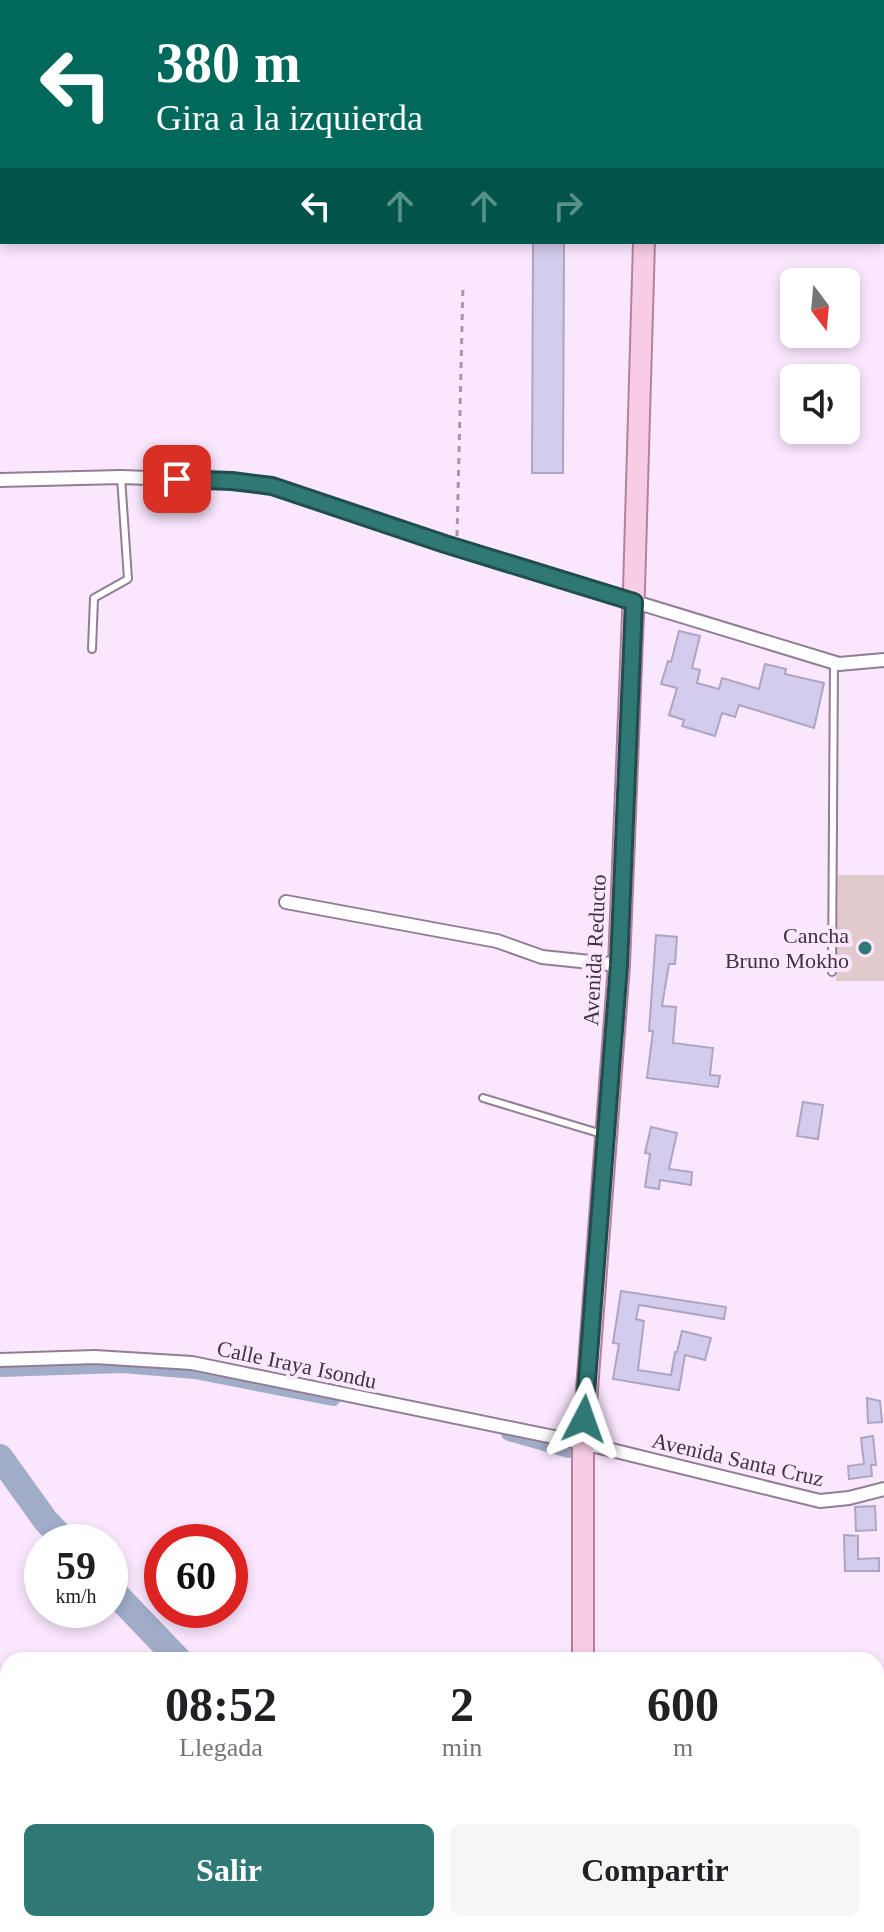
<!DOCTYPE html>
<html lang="es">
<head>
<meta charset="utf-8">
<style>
	:root { --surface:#fff; --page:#f6f6f6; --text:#202124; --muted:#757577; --accent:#2f7875 }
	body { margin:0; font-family:Georgia,serif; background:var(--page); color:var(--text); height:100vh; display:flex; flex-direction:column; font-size:30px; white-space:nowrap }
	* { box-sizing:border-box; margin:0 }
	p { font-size:26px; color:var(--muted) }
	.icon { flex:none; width:44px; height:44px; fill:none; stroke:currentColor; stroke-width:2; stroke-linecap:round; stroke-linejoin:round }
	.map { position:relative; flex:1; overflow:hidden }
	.panel { position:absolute; left:0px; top:1652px; width:884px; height:280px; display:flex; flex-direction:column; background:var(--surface); border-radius:24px 24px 0 0; box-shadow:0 4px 12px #0003 }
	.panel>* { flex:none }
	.top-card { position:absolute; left:0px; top:0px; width:884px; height:244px; box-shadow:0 4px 12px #0003; background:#00695c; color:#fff; overflow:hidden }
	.needle { width:52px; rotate:164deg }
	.buttons { position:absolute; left:780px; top:268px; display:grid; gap:16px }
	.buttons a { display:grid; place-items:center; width:80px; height:80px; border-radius:12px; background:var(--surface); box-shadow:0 4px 12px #0003; font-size:40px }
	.speed { position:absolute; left:24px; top:1524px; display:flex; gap:16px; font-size:40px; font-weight:700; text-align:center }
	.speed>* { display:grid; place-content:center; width:104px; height:104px; border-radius:50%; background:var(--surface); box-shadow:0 4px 12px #0003; line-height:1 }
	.speed small { font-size:20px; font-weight:400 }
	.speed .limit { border:12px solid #d22; background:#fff; color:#111 }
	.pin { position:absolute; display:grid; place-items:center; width:68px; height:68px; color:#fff; margin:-34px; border-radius:16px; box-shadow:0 4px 12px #0006 }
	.me { position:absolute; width:88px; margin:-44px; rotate:4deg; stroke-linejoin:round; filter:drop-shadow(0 0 6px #0008) }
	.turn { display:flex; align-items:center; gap:28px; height:168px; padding:0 24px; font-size:36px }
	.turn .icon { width:104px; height:104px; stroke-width:2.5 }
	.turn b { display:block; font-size:56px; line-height:68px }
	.lanes { display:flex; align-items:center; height:76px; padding:0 24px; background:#0003; justify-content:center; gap:40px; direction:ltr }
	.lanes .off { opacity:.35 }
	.eta { display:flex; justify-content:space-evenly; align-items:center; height:136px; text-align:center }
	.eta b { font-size:48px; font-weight:700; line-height:56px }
	.action { display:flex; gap:16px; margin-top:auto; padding:16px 24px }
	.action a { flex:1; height:92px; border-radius:12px; background:var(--accent); color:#fff; font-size:32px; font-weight:700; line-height:92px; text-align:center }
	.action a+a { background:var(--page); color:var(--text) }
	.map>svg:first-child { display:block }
	.green { fill:#e2cacc }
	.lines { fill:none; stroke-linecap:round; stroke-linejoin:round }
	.canal { stroke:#a1acc9; stroke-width:16 }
	.river { stroke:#a1acc9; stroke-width:26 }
	.building { fill:#d3ccec; stroke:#aca5c4; stroke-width:2 }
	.service-casing { stroke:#927d96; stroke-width:10 }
	.minor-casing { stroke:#927d96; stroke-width:16 }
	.primary-casing { stroke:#b4829f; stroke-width:24 }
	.path { stroke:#a698a9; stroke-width:3; stroke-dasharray:6 6; stroke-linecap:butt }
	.service { stroke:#fff; stroke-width:6 }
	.minor { stroke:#fff; stroke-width:12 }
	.primary { stroke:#f8cde4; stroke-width:20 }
	.route-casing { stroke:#1f4e4c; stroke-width:20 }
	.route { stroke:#2f7875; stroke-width:14 }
	.poi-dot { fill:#2f7875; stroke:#fae7fe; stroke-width:3 }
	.labels { text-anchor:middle; stroke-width:8; stroke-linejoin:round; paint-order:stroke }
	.poi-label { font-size:22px; fill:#3d343f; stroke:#fae7fe; text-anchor:end }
	.street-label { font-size:22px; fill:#3d343f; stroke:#fae7fe }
</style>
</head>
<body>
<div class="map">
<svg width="884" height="1932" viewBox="0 0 884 1932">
	<rect width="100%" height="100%" fill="#fae7fe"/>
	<path class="green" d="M838,875H884V981H836Z"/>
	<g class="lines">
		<path class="canal" d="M0,1369L122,1365L195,1371L333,1398
			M509,1433L569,1450"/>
		<path class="river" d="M0,1457L46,1521L66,1542
			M110,1588L179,1660
			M393,1924L397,1932"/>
	</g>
	<path class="building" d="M533,242H564L563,473H532Z
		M679,631L700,636L692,668L700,670L697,683L719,689L722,678L759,689L765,664L786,669L785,674L824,683L814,728L739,705L735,717L722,713L715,736L682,726L684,720L669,715L677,688L661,684L668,661L671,662Z
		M656,935L677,937L675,964H669L662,1006L676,1007L673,1043L713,1048L710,1075L720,1076L718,1087L647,1078L653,1031H649Z
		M803,1102L823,1105L818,1139L797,1136Z
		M651,1127L677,1133L669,1169L692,1172L691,1185L660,1180L659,1189L645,1187L650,1154L645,1153Z
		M621,1291L726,1307L724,1319L639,1305L636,1319L644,1321L638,1370L671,1375L675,1352H677L682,1331L711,1338L705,1360L685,1355L679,1390L613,1379L619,1344L613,1343Z
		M867,1398L880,1401L882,1422L868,1423Z
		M873,1436L876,1465H871L872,1476L849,1479L848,1466L864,1464L861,1438Z
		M875,1506L876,1530L856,1531L855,1507Z
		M844,1535L858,1536V1559L879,1558V1571H845Z"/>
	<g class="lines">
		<g class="service-casing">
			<path id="service" d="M92,649L94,598L128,579L121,477
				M832,972L834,662
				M483,1098L602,1134"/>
		</g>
		<g class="minor-casing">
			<path id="minor" d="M309,2L310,0
				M528,2V0
				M0,480L121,477L232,481L272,486L445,544L839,664L884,660
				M286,902L497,941L542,957L619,965
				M0,1360L95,1357L192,1363L583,1443L820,1501L849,1498L884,1489"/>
		</g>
		<g class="primary-casing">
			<path id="primary" d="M651,2V0
				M583,1660V1443L619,965L634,589L644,242
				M583,1924V1932"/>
		</g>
		<path class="path" d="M457,536L463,285"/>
		<use href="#service" class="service"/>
		<use href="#minor" class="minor"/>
		<use href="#primary" class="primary"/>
	</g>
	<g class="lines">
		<g class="route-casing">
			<path id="route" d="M177,479L232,481L272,486L445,544L634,602L619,965L584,1419"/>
		</g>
		<use href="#route" class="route"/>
	</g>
	<circle class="poi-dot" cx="865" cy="948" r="8"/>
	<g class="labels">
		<g class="poi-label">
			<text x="849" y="943">Cancha<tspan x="849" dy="25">Bruno Mokho</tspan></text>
		</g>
		<g class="street-label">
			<text transform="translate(594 950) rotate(-87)" y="8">Avenida Reducto</text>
			<text transform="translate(297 1364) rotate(12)" y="8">Calle Iraya Isondu</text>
			<text transform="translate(738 1459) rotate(13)" y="8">Avenida Santa Cruz</text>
		</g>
	</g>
</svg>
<div class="buttons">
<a><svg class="needle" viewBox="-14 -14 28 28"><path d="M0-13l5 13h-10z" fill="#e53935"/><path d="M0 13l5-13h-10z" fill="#757577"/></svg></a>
<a><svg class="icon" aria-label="sound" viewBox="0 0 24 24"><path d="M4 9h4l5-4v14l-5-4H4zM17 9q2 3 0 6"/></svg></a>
</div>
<div class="speed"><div>59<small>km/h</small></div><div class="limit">60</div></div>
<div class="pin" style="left:177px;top:479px;background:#d93025"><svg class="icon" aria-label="arrive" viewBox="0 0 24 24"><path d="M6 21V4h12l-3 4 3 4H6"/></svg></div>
<svg class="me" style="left:584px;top:1419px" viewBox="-20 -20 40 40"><path d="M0-17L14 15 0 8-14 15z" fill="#2f7875" stroke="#fff" stroke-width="4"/></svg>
<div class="top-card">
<div class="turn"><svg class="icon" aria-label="left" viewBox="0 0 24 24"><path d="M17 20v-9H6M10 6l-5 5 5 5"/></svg><div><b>380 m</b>Gira a la izquierda</div></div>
<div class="lanes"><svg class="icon" aria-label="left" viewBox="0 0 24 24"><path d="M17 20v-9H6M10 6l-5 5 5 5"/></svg><svg class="icon off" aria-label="ahead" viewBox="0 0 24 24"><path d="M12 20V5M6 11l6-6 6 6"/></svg><svg class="icon off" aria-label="ahead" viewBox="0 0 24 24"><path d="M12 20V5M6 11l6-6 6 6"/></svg><svg class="icon off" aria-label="right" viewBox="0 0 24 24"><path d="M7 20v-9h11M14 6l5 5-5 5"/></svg></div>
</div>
<section class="panel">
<div class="eta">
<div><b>08:52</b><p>Llegada</p></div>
<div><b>2</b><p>min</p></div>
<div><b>600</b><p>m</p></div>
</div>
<div class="action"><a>Salir</a><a>Compartir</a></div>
</section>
</div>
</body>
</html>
